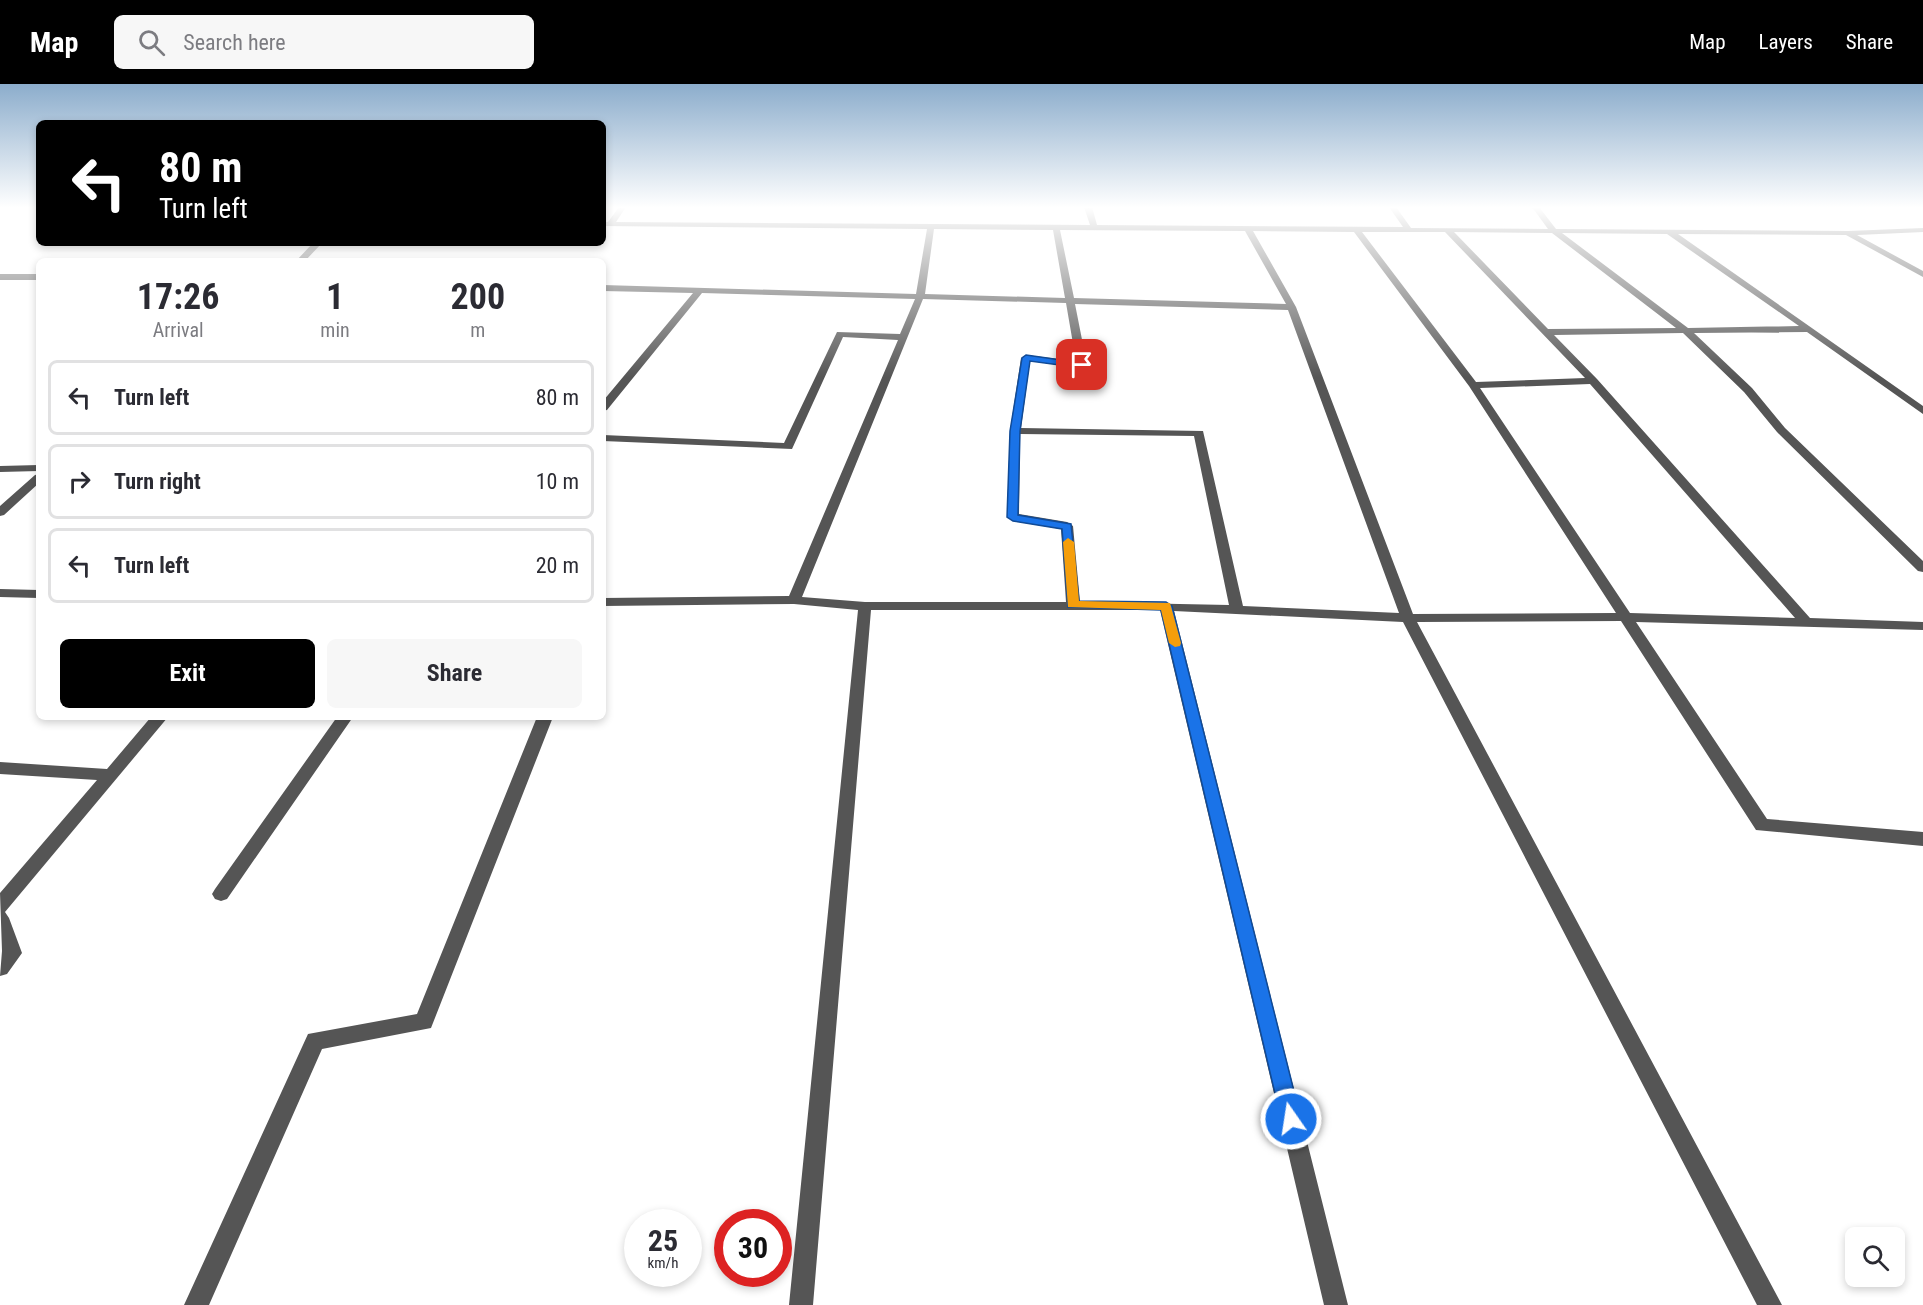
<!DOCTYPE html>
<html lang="en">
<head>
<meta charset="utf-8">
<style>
	:root { --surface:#fff; --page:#f7f7f7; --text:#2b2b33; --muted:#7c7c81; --line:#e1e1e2; --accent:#000 }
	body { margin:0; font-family:"Roboto Condensed",sans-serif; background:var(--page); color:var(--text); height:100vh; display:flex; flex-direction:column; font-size:22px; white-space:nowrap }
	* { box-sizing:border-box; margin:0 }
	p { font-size:20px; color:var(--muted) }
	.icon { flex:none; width:33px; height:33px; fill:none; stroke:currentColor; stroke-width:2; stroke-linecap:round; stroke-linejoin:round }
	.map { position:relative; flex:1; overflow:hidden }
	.side { position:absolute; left:36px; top:174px; width:570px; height:462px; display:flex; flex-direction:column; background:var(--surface); border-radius:9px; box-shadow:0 3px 9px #0003 }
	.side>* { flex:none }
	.banner { position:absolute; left:36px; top:36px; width:570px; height:126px; border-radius:9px; box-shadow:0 3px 9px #0003; background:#000; color:#fff; overflow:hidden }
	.buttons { position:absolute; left:1845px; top:1143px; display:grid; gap:12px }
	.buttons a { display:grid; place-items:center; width:60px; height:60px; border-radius:9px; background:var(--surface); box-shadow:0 3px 9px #0003; font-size:30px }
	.speed { position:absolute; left:624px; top:1125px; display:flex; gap:12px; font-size:30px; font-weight:700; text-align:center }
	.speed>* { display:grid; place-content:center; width:78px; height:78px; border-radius:50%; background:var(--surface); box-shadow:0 3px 9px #0003; line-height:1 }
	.speed small { font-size:15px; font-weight:400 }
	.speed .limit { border:9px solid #d22; background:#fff; color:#111 }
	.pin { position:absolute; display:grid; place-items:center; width:51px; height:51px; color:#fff; margin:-26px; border-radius:12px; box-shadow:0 3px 9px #0006 }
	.me { position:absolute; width:66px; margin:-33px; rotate:347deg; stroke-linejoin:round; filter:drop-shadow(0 0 4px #0008) }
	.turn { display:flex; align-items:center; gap:21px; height:126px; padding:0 24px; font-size:27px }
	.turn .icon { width:78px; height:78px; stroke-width:2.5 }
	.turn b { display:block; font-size:42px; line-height:51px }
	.eta { display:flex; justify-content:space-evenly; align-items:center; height:102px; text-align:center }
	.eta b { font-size:36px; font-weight:700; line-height:42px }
	.primary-button { display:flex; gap:12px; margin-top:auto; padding:12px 24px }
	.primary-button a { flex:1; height:69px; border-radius:9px; background:var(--accent); color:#fff; font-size:24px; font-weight:700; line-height:69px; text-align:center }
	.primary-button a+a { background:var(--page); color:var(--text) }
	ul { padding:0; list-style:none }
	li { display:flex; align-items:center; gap:18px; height:75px; margin:0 12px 9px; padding:0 12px; border:3px solid var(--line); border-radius:9px }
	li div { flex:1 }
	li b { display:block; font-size:22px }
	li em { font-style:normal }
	header { display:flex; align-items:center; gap:36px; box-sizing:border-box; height:84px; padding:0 30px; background:var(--accent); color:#fff }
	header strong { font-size:28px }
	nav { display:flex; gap:33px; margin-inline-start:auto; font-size:21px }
	.search { width:420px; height:54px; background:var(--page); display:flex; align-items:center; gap:15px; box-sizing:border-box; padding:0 21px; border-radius:9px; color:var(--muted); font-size:22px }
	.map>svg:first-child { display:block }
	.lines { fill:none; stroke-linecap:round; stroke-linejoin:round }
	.minor { fill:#555; fill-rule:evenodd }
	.route { fill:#1a73e8; stroke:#114b97; stroke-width:1.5 }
	.slow { fill:#f59e0b }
</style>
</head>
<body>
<header>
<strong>Map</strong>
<div class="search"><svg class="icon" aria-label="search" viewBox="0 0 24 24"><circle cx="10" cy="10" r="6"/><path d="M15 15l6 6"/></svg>Search here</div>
<nav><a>Map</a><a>Layers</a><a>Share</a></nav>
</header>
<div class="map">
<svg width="1923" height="1221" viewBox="0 0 1923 1221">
	<rect width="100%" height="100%" fill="#fff"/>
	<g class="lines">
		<path class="minor" d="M619,123H626L616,138L1090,141L1084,123H1092L1097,141L1403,143L1389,123H1396L1411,144L1548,145L1532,123H1539L1556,145L1848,147L1923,144V148L1857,151L1923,187V193L1846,151L1678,150L1923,322V330L1807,248L1694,249L1752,304L1785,344L1923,477V488L1918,487L1777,348L1744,308L1683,249L1554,251L1597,295L1810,534L1923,538V546L1636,538L1767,735L1923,748V762L1756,746L1621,537L1417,538L1782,1221H1757L1403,538L1174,527L1348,1221H1324L1160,526H871L813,1221H789L858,526L794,520L603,522V514L789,512L898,256L843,253L792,365L603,357V351L784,359L837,248L900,250L915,215L702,209L607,326L603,327V317L693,209L603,207V201L916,210L927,145L603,142V138H608ZM934,145L1053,146L1065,214L925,210ZM1060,146L1245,147L1286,220L1074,214ZM1253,147L1354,148L1469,302L1616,529L1413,530L1296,223ZM1362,148H1445L1585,294L1476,298ZM1454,148L1552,149L1676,244L1548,245ZM1562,149L1667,150L1799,242L1688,244ZM923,215L1066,219L1076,277L1026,271L1021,274L1010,347L1007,433L1013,437L1061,445L1066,518H865L802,513ZM1075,220L1288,226L1399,529L1243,522L1203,347L1021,344L1030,277L1082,284L1087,281ZM1590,300L1795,534L1630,529L1480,304ZM1020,350L1194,352L1229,521L1080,518L1073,442L1067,438L1019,430Z
			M313,159H322L305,177H296Z
			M0,190H39V196H0Z
			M39,381V387L0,388V382Z
			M39,390V399L4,431L0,432V422L35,391Z
			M0,505L39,506V514L0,513Z
			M151,633H168L5,828L9,834L22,869L7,890L0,892L2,867L0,809L97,696L0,690V678L107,685Z
			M337,633H353L227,815L221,817L215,815L212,810L215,805Z
			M537,633H553L431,944L322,965L209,1221H184L308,950L417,930Z"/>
	</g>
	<linearGradient id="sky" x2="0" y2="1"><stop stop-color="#8cadcc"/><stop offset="0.42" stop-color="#fff"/><stop offset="1" stop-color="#fff" stop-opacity="0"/></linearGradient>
	<rect width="1923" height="294" fill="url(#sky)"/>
	<path class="route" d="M1026,271L1082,279L1087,281L1082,284L1030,277L1020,347L1018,431L1071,440L1079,517L1166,518L1172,522L1301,1035L1298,1041L1291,1044L1284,1041L1281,1035L1161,526L1068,523L1062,445L1013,437L1007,433L1010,347L1022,274Z"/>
	<path class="slow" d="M1068,454L1074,458L1079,517L1170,519L1181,559L1180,562L1175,563L1169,559L1161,526L1068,523L1063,458Z"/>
</svg>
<div class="buttons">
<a><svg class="icon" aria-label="search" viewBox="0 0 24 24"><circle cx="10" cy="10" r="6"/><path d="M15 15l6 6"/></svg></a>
</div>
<div class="speed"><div>25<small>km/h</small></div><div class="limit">30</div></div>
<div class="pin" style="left:1082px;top:281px;background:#d93025"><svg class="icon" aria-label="arrive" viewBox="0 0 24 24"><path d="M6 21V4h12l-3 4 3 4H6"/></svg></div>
<svg class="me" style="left:1291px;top:1035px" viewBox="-20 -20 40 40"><circle r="17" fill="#1a73e8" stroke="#fff" stroke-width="3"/><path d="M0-11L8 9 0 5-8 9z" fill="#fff"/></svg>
<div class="banner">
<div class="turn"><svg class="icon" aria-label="left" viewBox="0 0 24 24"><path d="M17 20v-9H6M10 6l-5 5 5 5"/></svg><div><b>80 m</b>Turn left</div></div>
</div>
<section class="side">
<div class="eta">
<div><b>17:26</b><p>Arrival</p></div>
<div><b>1</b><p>min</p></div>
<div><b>200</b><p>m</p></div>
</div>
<ul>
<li><svg class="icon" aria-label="left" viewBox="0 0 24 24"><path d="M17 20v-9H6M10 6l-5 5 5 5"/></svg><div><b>Turn left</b></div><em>80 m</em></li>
<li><svg class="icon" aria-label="right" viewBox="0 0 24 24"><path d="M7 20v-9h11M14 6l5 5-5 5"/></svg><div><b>Turn right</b></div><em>10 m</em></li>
<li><svg class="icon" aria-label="left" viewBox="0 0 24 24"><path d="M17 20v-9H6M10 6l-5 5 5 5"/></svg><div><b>Turn left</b></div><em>20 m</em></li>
</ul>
<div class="primary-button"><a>Exit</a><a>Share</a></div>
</section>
</div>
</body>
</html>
